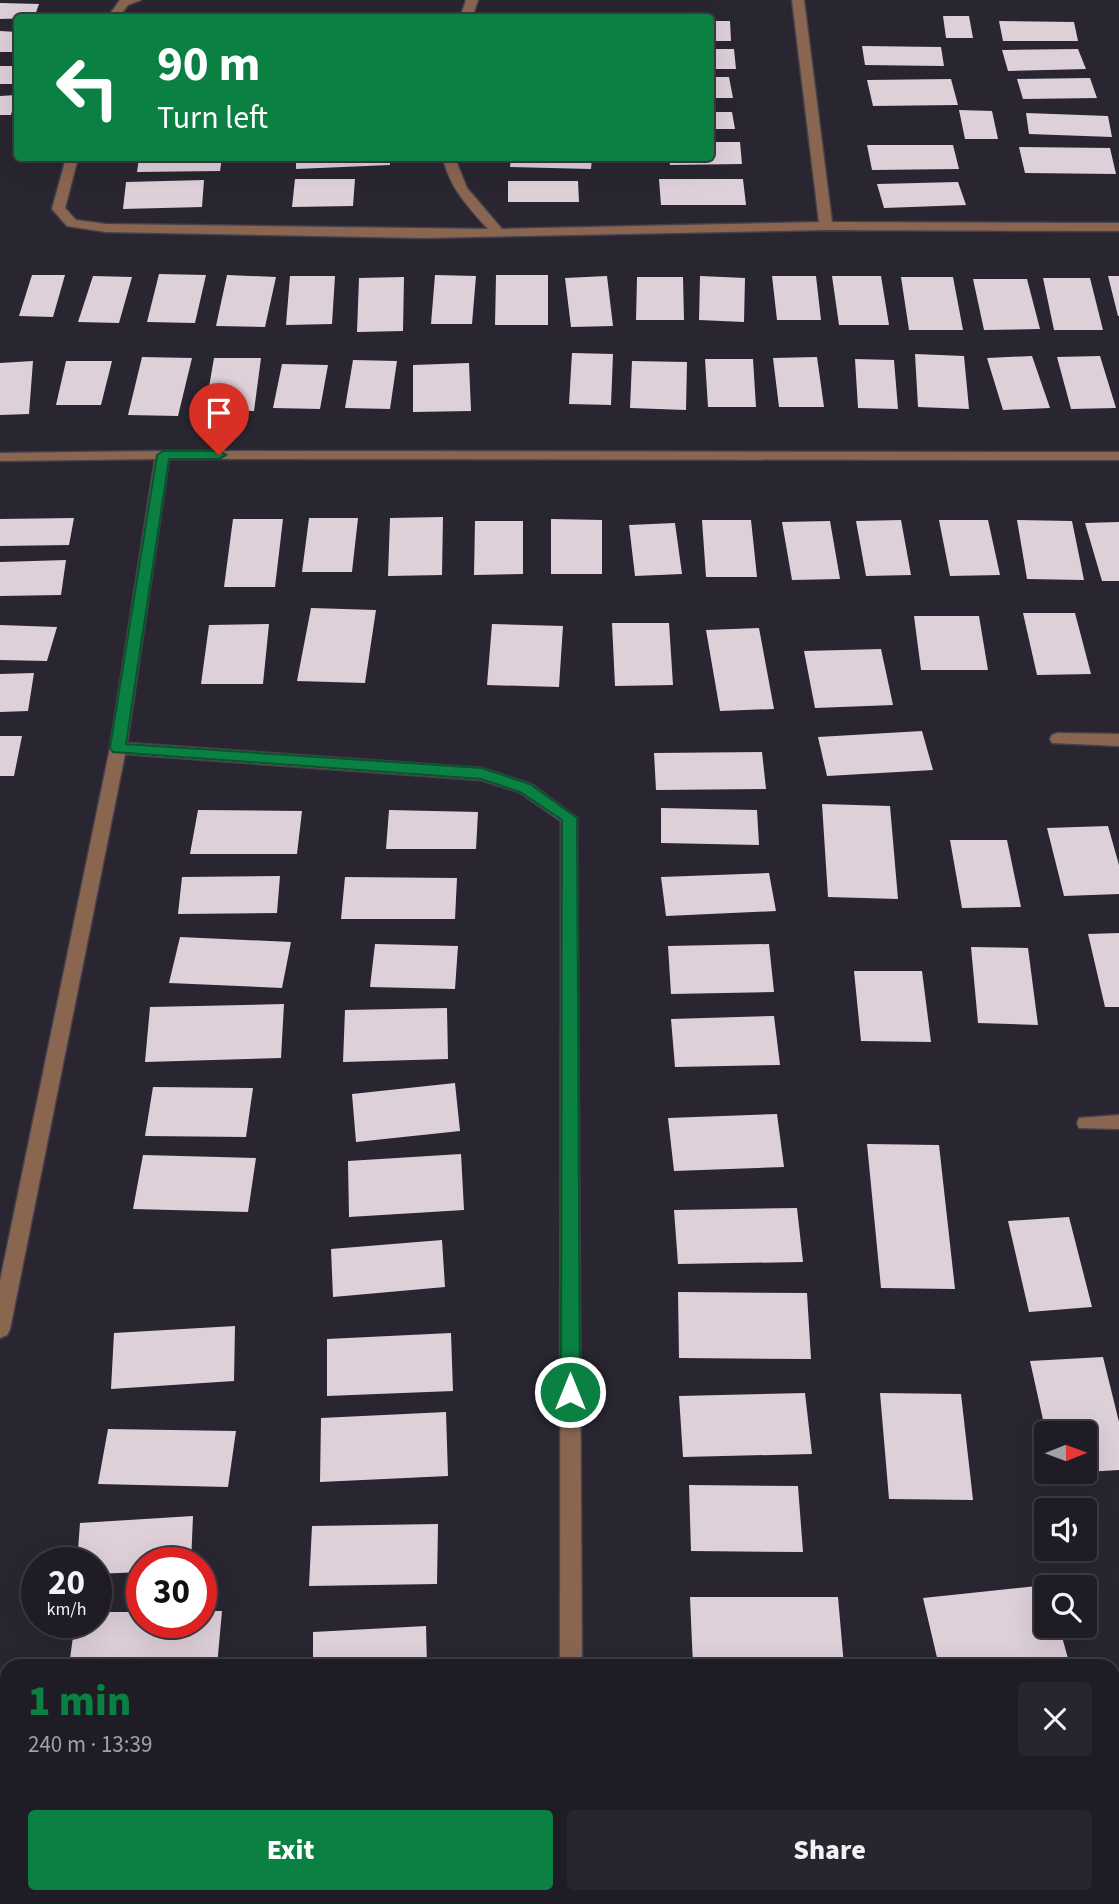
<!DOCTYPE html>
<html lang="en">
<head>
<meta charset="utf-8">
<style>
	:root { --surface:#1f1c25; --page:#27252d; --text:#f1f3f6; --muted:#a1a1a7; --line:#3c3a42; --accent:#0b8043 }
	body { margin:0; font-family:"Source Sans 3",sans-serif; background:var(--page); color:var(--text); height:100vh; display:flex; flex-direction:column; font-size:26px; white-space:nowrap }
	* { box-sizing:border-box; margin:0 }
	p { font-size:23px; color:var(--muted) }
	.icon { flex:none; width:38px; height:38px; fill:none; stroke:currentColor; stroke-width:2; stroke-linecap:round; stroke-linejoin:round }
	.map { position:relative; flex:1; overflow:hidden }
	.panel { position:absolute; left:0px; top:1659px; width:1120px; height:245px; display:flex; flex-direction:column; background:var(--surface); border-radius:21px 21px 0 0; box-shadow:0 7px 28px #0002,0 0 0 2px var(--line) }
	.panel>* { flex:none }
	.banner { position:absolute; left:14px; top:14px; width:700px; height:147px; border-radius:7px; box-shadow:0 7px 28px #0002,0 0 0 2px var(--line); background:#0b8043; color:#fff; overflow:hidden }
	.needle { width:46px; rotate:89deg }
	.fabs { position:absolute; left:1034px; top:1421px; display:grid; gap:14px }
	.fabs a { display:grid; place-items:center; width:63px; height:63px; border-radius:7px; background:var(--surface); box-shadow:0 7px 28px #0002,0 0 0 2px var(--line); font-size:35px }
	.speed { position:absolute; left:21px; top:1547px; display:flex; gap:14px; font-size:35px; font-weight:700; text-align:center }
	.speed>* { display:grid; place-content:center; width:91px; height:91px; border-radius:50%; background:var(--surface); box-shadow:0 7px 28px #0002,0 0 0 2px var(--line); line-height:1 }
	.speed small { font-size:18px; font-weight:400 }
	.speed .limit { border:10px solid #d22; background:#fff; color:#111 }
	.pin { position:absolute; display:grid; place-items:center; width:60px; height:60px; color:#fff; margin:-72px -30px; border-radius:50% 50% 50% 0; rotate:-45deg; box-shadow:0 0 7px #0007 }
	.pin .icon { rotate:45deg }
	.me { position:absolute; width:77px; margin:-38px; rotate:0deg; stroke-linejoin:round; filter:drop-shadow(0 0 5px #0008) }
	.turn { display:flex; align-items:center; gap:24px; height:147px; padding:0 28px; font-size:32px }
	.turn .icon { width:91px; height:91px; stroke-width:2.5 }
	.turn b { display:block; font-size:49px; line-height:60px }
	.round { display:grid; place-items:center; flex:none; width:74px; height:74px; border-radius:7px; background:var(--page) }
	.summary { display:flex; align-items:center; justify-content:space-between; height:119px; padding:0 28px }
	h1 { font-size:42px; font-weight:800; line-height:52px; color:var(--accent) }
	.cta { display:flex; gap:14px; margin-top:auto; padding:14px 28px }
	.cta a { flex:1; height:80px; border-radius:7px; background:var(--accent); color:#fff; font-size:28px; font-weight:800; line-height:80px; text-align:center }
	.cta a+a { background:var(--page); color:var(--text) }
	.map>svg:first-child { display:block }
	.building { fill:#ded0d9 }
	.lines { fill:none; stroke-linecap:round; stroke-linejoin:round }
	.minor-casing { stroke:#44414c; stroke-width:3 }
	.minor { fill:#8a6650; fill-rule:evenodd }
	.route { fill:#0b8043; stroke:#07532c; stroke-width:2 }
</style>
</head>
<body>
<div class="map">
<svg width="1119" height="1904" viewBox="0 0 1119 1904">
	<rect width="100%" height="100%" fill="#292631"/>
	<path class="building" d="M0,3L39,4L34,18L0,19Z
		M943,16H969L973,38H946Z
		M710,21H730L731,41H710Z
		M999,21L1074,22L1078,41H1003Z
		M0,31L18,32V52H0Z
		M862,46L941,47L944,66L865,65Z
		M710,49H734L736,69H710Z
		M1078,49L1086,69L1008,71L1002,50Z
		M0,66H18V84H0Z
		M710,77H729L733,98H710Z
		M1090,78L1097,98L1023,99L1017,79Z
		M951,79L958,105L873,106L867,80Z
		M16,95L11,115H0V96Z
		M959,110L992,111L998,139H965Z
		M710,112H732L735,129H710Z
		M1026,113L1108,116L1112,137L1029,134Z
		M710,142H740L742,164L670,165L669,158H710Z
		M867,145H953L959,169L872,170Z
		M1019,147L1110,148L1116,174L1025,173Z
		M139,158H222L220,171L137,172Z
		M296,158H390V165L296,169Z
		M511,158H592L591,169L510,167Z
		M295,179H355L353,206L292,207Z
		M659,179H743L746,205H661Z
		M204,180L202,207L123,209L126,182Z
		M508,181H578L579,202H508Z
		M958,182L966,205L884,208L877,184Z
		M159,274L206,275L195,323L147,322Z
		M32,275H65L53,317L19,316Z
		M227,275L276,277L265,327L216,326Z
		M435,275L476,276L472,324H431Z
		M496,275H548V325H495Z
		M93,276L132,277L119,323L78,322Z
		M290,276H335L332,324L286,325Z
		M607,276L613,326L571,327L565,278Z
		M700,276L745,278L744,322L699,320Z
		M772,276H816L821,320H777Z
		M832,276H881L889,325H839Z
		M1108,276H1119V316H1118Z
		M404,277L403,331L357,332L359,278Z
		M637,277H683L684,320H636Z
		M901,277H953L963,330H909Z
		M1043,278H1090L1103,330H1054Z
		M973,279H1027L1040,329L984,330Z
		M572,353L613,354L611,405L569,404Z
		M915,354L964,356L969,409L918,407Z
		M1032,356L1050,408L1003,410L987,358Z
		M1100,356L1116,408L1071,409L1057,357Z
		M142,357L192,358L178,416L128,415Z
		M817,357L824,407H779L773,358Z
		M214,358H261L254,411L205,410Z
		M705,359H753L756,407H708Z
		M855,359L894,360L898,409L858,408Z
		M353,360L397,361L390,409L345,408Z
		M33,361L29,414L0,415V363Z
		M66,361H112L101,405H56Z
		M632,361L687,362L686,410L630,408Z
		M469,363L471,411L413,412V365Z
		M282,364L328,365L320,409L273,408Z
		M443,517L442,575L388,576L390,518Z
		M74,518L69,545L0,546V519Z
		M309,518H358L352,572H302Z
		M233,519H283L275,587H224Z
		M551,519L602,520V574H551Z
		M702,520H751L757,577H706Z
		M901,520L911,575L866,576L856,521Z
		M939,520H988L1000,575L950,576Z
		M1017,520L1072,521L1084,580L1027,579Z
		M475,521H523V574L474,575Z
		M830,521L840,579L792,580L782,522Z
		M1119,522V581H1102L1085,523Z
		M675,523L682,574L635,576L629,525Z
		M66,560L61,595L0,596V562Z
		M311,608L376,610L365,683L297,681Z
		M1023,613H1075L1091,674L1037,675Z
		M914,616H979L988,670H921Z
		M612,623H669L673,685L615,686Z
		M269,624L263,684H201L209,625Z
		M492,624L563,626L559,687L487,685Z
		M0,625L57,627L47,661L0,660Z
		M759,628L774,709L720,711L706,630Z
		M881,649L893,705L815,708L804,651Z
		M34,673L28,711L0,712V674Z
		M922,731L933,770L827,776L818,737Z
		M0,736H22L14,776H0Z
		M762,752L766,789L656,790L654,753Z
		M822,804L890,806L898,899L828,897Z
		M661,808L757,810L759,845L661,843Z
		M198,810L302,811L297,854H190Z
		M389,810L478,812L476,849H386Z
		M1108,826L1119,865V894L1064,896L1047,828Z
		M950,840H1007L1021,907L962,908Z
		M769,873L776,911L666,916L661,877Z
		M280,876L277,913L178,914L182,877Z
		M345,877L457,878L455,919H341Z
		M1119,933V1007H1105L1088,934Z
		M180,937L291,942L282,988L169,983Z
		M375,944L458,946L455,989L370,987Z
		M769,944L774,992L671,994L668,946Z
		M971,947L1028,948L1038,1025L978,1023Z
		M854,971H922L931,1042L861,1041Z
		M284,1004L281,1058L145,1062L150,1007Z
		M447,1008L448,1059L343,1062L345,1010Z
		M774,1016L780,1065L675,1067L671,1019Z
		M455,1083L460,1131L356,1142L352,1094Z
		M153,1087L253,1088L246,1137L145,1136Z
		M777,1114L784,1167L674,1171L668,1118Z
		M867,1144L939,1145L955,1289L881,1288Z
		M461,1154L464,1210L349,1217L348,1161Z
		M143,1155L256,1158L248,1212L133,1209Z
		M797,1208L803,1262L678,1264L674,1210Z
		M1069,1217L1092,1307L1029,1312L1008,1221Z
		M442,1240L445,1287L333,1297L331,1249Z
		M678,1292L807,1293L811,1359L679,1358Z
		M235,1326L234,1381L111,1389L114,1333Z
		M451,1333L453,1391L327,1396V1339Z
		M1103,1357L1119,1422V1470L1085,1472V1433H1046L1030,1361Z
		M805,1393L812,1454L683,1457L679,1396Z
		M880,1393L961,1394L973,1500L889,1499Z
		M446,1412L448,1476L320,1482L321,1418Z
		M108,1429L236,1431L228,1487L98,1484Z
		M689,1485L798,1486L803,1552L691,1551Z
		M193,1516L191,1563H142V1572L96,1574V1563H77L80,1523Z
		M438,1524L437,1584L309,1586L312,1526Z
		M1046,1585V1626H1059L1069,1662L1037,1666H939L923,1598Z
		M690,1597H838L844,1666H693Z
		M201,1611H222L217,1666H69L75,1622H96V1612H142V1622H201Z
		M426,1626L427,1666H313V1632Z
		M1113,1760H1119V1869H1113Z
		M274,1897H436V1904H273Z
		M703,1897H843L844,1904H704Z"/>
	<g class="lines">
		<g class="minor-casing">
			<path id="minor" d="M120,0H141L128,5L118,18H107Z
				M466,0H478L472,18H460Z
				M792,0H804L832,222L1119,223V231L826,230L423,238L106,232L67,226L52,209L66,158H78L65,208L76,220L106,224L488,229C469,208 449,187 443,158H455L467,188L502,229L819,222Z
				M163,451L1119,452V460L169,459L127,743L482,768L531,784L577,818L582,1666H560L561,821L519,792L481,780L125,754L10,1329L7,1335L0,1338V1281L110,748L155,459L0,461V453Z
				M1058,733L1119,734V746L1052,743L1050,739L1052,735Z
				M1119,1115V1129L1079,1128L1077,1123L1079,1118Z
				M559,1897H583V1904H559Z"/>
		</g>
		<use href="#minor" class="minor"/>
	</g>
	<path class="route" d="M163,451H219L226,455L219,459H169L126,744L482,768L530,784L577,818L580,1392L577,1398L570,1401L564,1398L561,1392L562,820L520,792L481,779L113,752L110,748L157,455Z"/>
</svg>
<div class="fabs">
<a><svg class="needle" viewBox="-14 -14 28 28"><path d="M0-13l5 13h-10z" fill="#e53935"/><path d="M0 13l5-13h-10z" fill="#a1a1a7"/></svg></a>
<a><svg class="icon" aria-label="sound" viewBox="0 0 24 24"><path d="M4 9h4l5-4v14l-5-4H4zM17 9q2 3 0 6"/></svg></a>
<a><svg class="icon" aria-label="search" viewBox="0 0 24 24"><circle cx="10" cy="10" r="6"/><path d="M15 15l6 6"/></svg></a>
</div>
<div class="speed"><div>20<small>km/h</small></div><div class="limit">30</div></div>
<div class="pin" style="left:219px;top:455px;background:#d93025"><svg class="icon" aria-label="arrive" viewBox="0 0 24 24"><path d="M6 21V4h12l-3 4 3 4H6"/></svg></div>
<svg class="me" style="left:570px;top:1392px" viewBox="-20 -20 40 40"><circle r="17" fill="#0b8043" stroke="#fff" stroke-width="3"/><path d="M0-11L8 9 0 5-8 9z" fill="#fff"/></svg>
<div class="banner">
<div class="turn"><svg class="icon" aria-label="left" viewBox="0 0 24 24"><path d="M17 20v-9H6M10 6l-5 5 5 5"/></svg><div><b>90 m</b>Turn left</div></div>
</div>
<section class="panel">
<div class="summary"><div><h1>1 min</h1><p>240 m · 13:39</p></div><a class="round"><svg class="icon" aria-label="close" viewBox="0 0 24 24"><path d="M6 6l12 12M18 6L6 18"/></svg></a></div>
<div class="cta"><a>Exit</a><a>Share</a></div>
</section>
</div>
</body>
</html>
